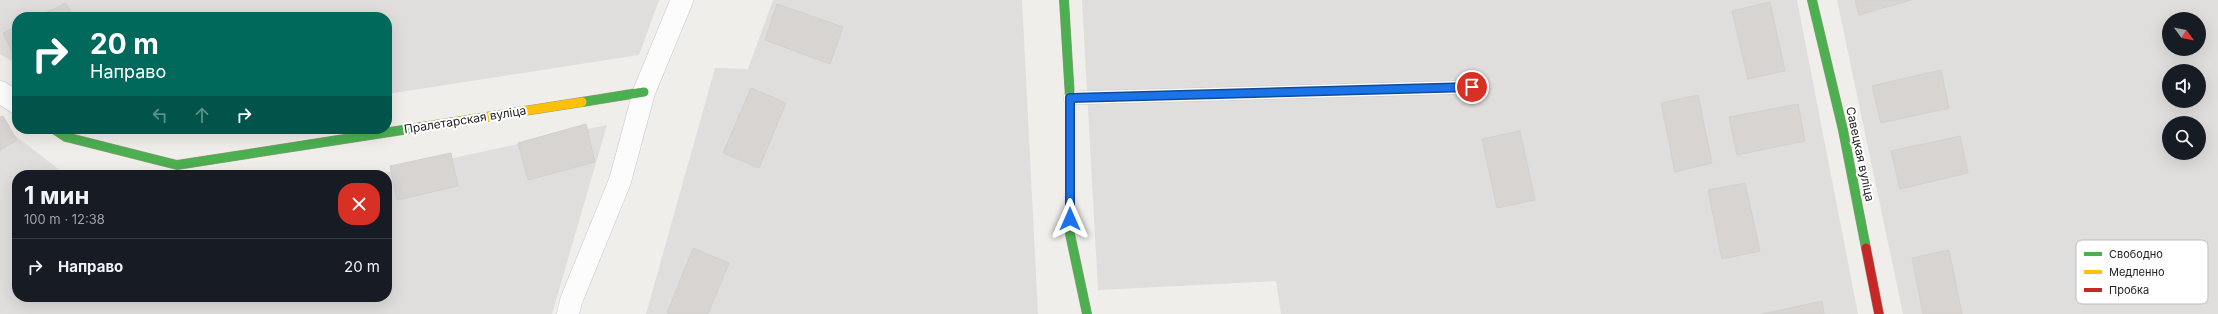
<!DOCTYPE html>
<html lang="ru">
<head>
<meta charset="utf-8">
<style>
	:root { --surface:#171b24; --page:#242831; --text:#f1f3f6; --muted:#9ea1a6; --line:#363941 }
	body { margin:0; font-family:Inter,sans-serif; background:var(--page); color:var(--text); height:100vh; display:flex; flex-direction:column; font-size:15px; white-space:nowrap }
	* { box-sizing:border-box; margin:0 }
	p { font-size:13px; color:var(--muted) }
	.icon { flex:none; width:22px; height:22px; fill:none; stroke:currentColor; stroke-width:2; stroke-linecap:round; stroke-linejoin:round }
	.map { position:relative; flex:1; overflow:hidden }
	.sheet { position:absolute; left:12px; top:170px; width:380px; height:132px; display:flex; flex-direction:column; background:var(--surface); border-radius:16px; box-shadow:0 4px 16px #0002 }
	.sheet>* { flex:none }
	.hud { position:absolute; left:12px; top:12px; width:380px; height:122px; border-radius:16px; box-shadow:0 4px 16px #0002; background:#00695c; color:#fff; overflow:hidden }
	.needle { width:26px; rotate:122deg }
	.tools { position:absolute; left:2162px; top:12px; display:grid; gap:8px }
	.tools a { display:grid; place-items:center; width:44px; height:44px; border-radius:50%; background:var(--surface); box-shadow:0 4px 16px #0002; font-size:20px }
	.pin { position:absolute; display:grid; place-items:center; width:34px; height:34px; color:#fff; margin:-17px; border:2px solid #fff; border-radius:50%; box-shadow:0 1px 4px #0007 }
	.me { position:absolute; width:44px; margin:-22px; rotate:0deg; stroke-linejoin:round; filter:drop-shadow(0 0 3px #0008) }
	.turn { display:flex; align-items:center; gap:14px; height:84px; padding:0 12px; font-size:18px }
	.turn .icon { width:52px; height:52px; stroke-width:2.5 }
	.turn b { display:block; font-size:28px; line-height:34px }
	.lanes { display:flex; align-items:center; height:38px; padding:0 12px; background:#0003; justify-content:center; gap:20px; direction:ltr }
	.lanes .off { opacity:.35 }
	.round { display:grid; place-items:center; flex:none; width:42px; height:42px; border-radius:16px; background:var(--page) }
	.head { display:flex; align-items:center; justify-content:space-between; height:68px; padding:0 12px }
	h1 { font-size:24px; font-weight:700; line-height:30px }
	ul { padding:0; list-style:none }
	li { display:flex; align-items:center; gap:12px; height:56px; padding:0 12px; border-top:1px solid var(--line) }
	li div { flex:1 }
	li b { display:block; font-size:15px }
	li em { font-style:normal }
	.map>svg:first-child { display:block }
	.residential { fill:#dfdedc; fill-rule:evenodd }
	.building { fill:#d7d4d2; stroke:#d3d0cc }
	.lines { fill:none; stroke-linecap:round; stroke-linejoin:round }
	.lane-casing { stroke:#c9c8c7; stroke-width:14 }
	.street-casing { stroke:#c9c8c7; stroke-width:23 }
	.fast-casing { stroke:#999a82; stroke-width:10 }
	.slow-casing { stroke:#999a82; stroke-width:10 }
	.jam-casing { stroke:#999a82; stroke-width:10 }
	.lane { stroke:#fdfcfc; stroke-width:13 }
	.street { stroke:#fdfcfc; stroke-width:22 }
	.fast { stroke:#4caf50; stroke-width:9 }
	.slow { stroke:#ffc107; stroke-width:9 }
	.jam { stroke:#c62828; stroke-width:9 }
	.route-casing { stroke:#114b97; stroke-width:10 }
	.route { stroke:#1a73e8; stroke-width:7 }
	.labels { text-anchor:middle; stroke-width:4; stroke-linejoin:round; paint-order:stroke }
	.street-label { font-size:12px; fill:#222; stroke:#fff }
	.key { fill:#fff; stroke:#bdbdbd; stroke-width:1 }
	.key-label { font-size:11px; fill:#222 }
</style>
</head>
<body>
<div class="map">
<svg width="2218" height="314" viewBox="0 0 2218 314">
	<rect width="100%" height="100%" fill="#f0eeeb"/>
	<path class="residential" d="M0,0H659L639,55L387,94V17H17V64L0,54Z
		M773,0H1022L1038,314H646L715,68L748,69Z
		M1082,0H1797L1858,314H1281L1276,281L1098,290Z
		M1837,0H2218V314H1903ZM2169,19H2199V49H2169ZM2169,71H2199V101H2169ZM2169,123H2199V153H2169Z
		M0,124L61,171L64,175H17V297H387V175H374L607,125L552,314H0Z"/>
	<path class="building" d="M1855,0H1911L1859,15Z
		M1770,2L1785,71L1748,79L1732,11Z
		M66,3L73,17H37Z
		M777,4L843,27L830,64L765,40Z
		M17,26V62L3,33Z
		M1941,70L1949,108L1881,123L1872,86Z
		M751,88L786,103L759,168L723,153Z
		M1698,95L1712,163L1675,172L1661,103Z
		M1798,104L1805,141L1737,155L1729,117Z
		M3,116L17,140L0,150V117Z
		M586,124L595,162L528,180L518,143Z
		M1520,131L1535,200L1497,208L1482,139Z
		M1960,136L1968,173L1900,189L1891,151Z
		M451,153L458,186L397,200L390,166Z
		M1745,183L1760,251L1722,259L1708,190Z
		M693,248L729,263L708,314H669L667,313Z
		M1949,250L1962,314H1923L1912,258Z
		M1822,301L1824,314H1762Z"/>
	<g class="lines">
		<g class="lane-casing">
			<path id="lane" d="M1070,98L1472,87"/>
		</g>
		<g class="street-casing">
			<path id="street" d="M0,92L17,103
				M568,314L571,301L620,181L644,92L682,0"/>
		</g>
		<g class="fast-casing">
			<path id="fast" d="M1064,0L1070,98V234L1087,314
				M1812,0L1843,130L1866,248
				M582,102L644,92
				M54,129L66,137L177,165L422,127"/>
		</g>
		<g class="slow-casing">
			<path id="slow" d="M422,127L582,102"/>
		</g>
		<g class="jam-casing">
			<path id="jam" d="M1866,248L1879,314"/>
		</g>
		<use href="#lane" class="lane"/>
		<use href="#street" class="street"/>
		<use href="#fast" class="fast"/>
		<use href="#slow" class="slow"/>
		<use href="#jam" class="jam"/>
	</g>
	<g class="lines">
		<g class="route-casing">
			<path id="route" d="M1070,219V98L1472,87"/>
		</g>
		<use href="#route" class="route"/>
	</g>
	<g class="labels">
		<g class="street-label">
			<text transform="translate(465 120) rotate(-9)" y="4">Пралетарская вуліца</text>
			<text transform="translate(1860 154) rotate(78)" y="4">Савецкая вуліца</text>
		</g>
	</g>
	<rect x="2076" y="240" width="132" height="64" rx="6" class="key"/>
	<rect x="2084" y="252" width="18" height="4" fill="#4caf50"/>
	<rect x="2084" y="270" width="18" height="4" fill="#ffc107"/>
	<rect x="2084" y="288" width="18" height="4" fill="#c62828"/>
	<g class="key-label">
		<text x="2109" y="258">Свободно</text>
		<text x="2109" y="276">Медленно</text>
		<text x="2109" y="294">Пробка</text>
	</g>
</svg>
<div class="tools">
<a><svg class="needle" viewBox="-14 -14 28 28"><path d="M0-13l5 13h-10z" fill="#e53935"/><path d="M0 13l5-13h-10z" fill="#9ea1a6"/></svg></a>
<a><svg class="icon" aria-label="sound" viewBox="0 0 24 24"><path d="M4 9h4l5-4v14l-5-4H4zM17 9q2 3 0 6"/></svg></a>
<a><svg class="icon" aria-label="search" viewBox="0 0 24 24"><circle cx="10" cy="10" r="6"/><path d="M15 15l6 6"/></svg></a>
</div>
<div class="pin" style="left:1472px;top:87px;background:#d93025"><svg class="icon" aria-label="arrive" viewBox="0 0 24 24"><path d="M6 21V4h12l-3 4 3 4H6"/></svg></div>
<svg class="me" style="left:1070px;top:219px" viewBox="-20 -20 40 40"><path d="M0-17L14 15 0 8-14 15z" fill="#1a73e8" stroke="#fff" stroke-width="4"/></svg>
<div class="hud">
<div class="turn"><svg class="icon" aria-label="right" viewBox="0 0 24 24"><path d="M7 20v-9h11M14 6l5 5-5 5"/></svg><div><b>20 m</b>Направо</div></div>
<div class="lanes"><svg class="icon off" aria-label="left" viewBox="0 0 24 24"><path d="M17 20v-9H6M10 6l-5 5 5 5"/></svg><svg class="icon off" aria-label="ahead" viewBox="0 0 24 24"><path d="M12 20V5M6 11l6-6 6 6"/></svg><svg class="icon" aria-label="right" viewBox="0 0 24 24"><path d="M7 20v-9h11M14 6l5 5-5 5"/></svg></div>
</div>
<section class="sheet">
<div class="head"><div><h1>1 мин</h1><p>100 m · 12:38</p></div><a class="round" style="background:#d93025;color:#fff"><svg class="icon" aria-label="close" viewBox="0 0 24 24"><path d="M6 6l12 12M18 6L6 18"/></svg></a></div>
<ul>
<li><svg class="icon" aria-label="right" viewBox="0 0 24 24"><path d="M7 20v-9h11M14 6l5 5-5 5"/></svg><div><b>Направо</b></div><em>20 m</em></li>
</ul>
</section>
</div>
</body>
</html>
